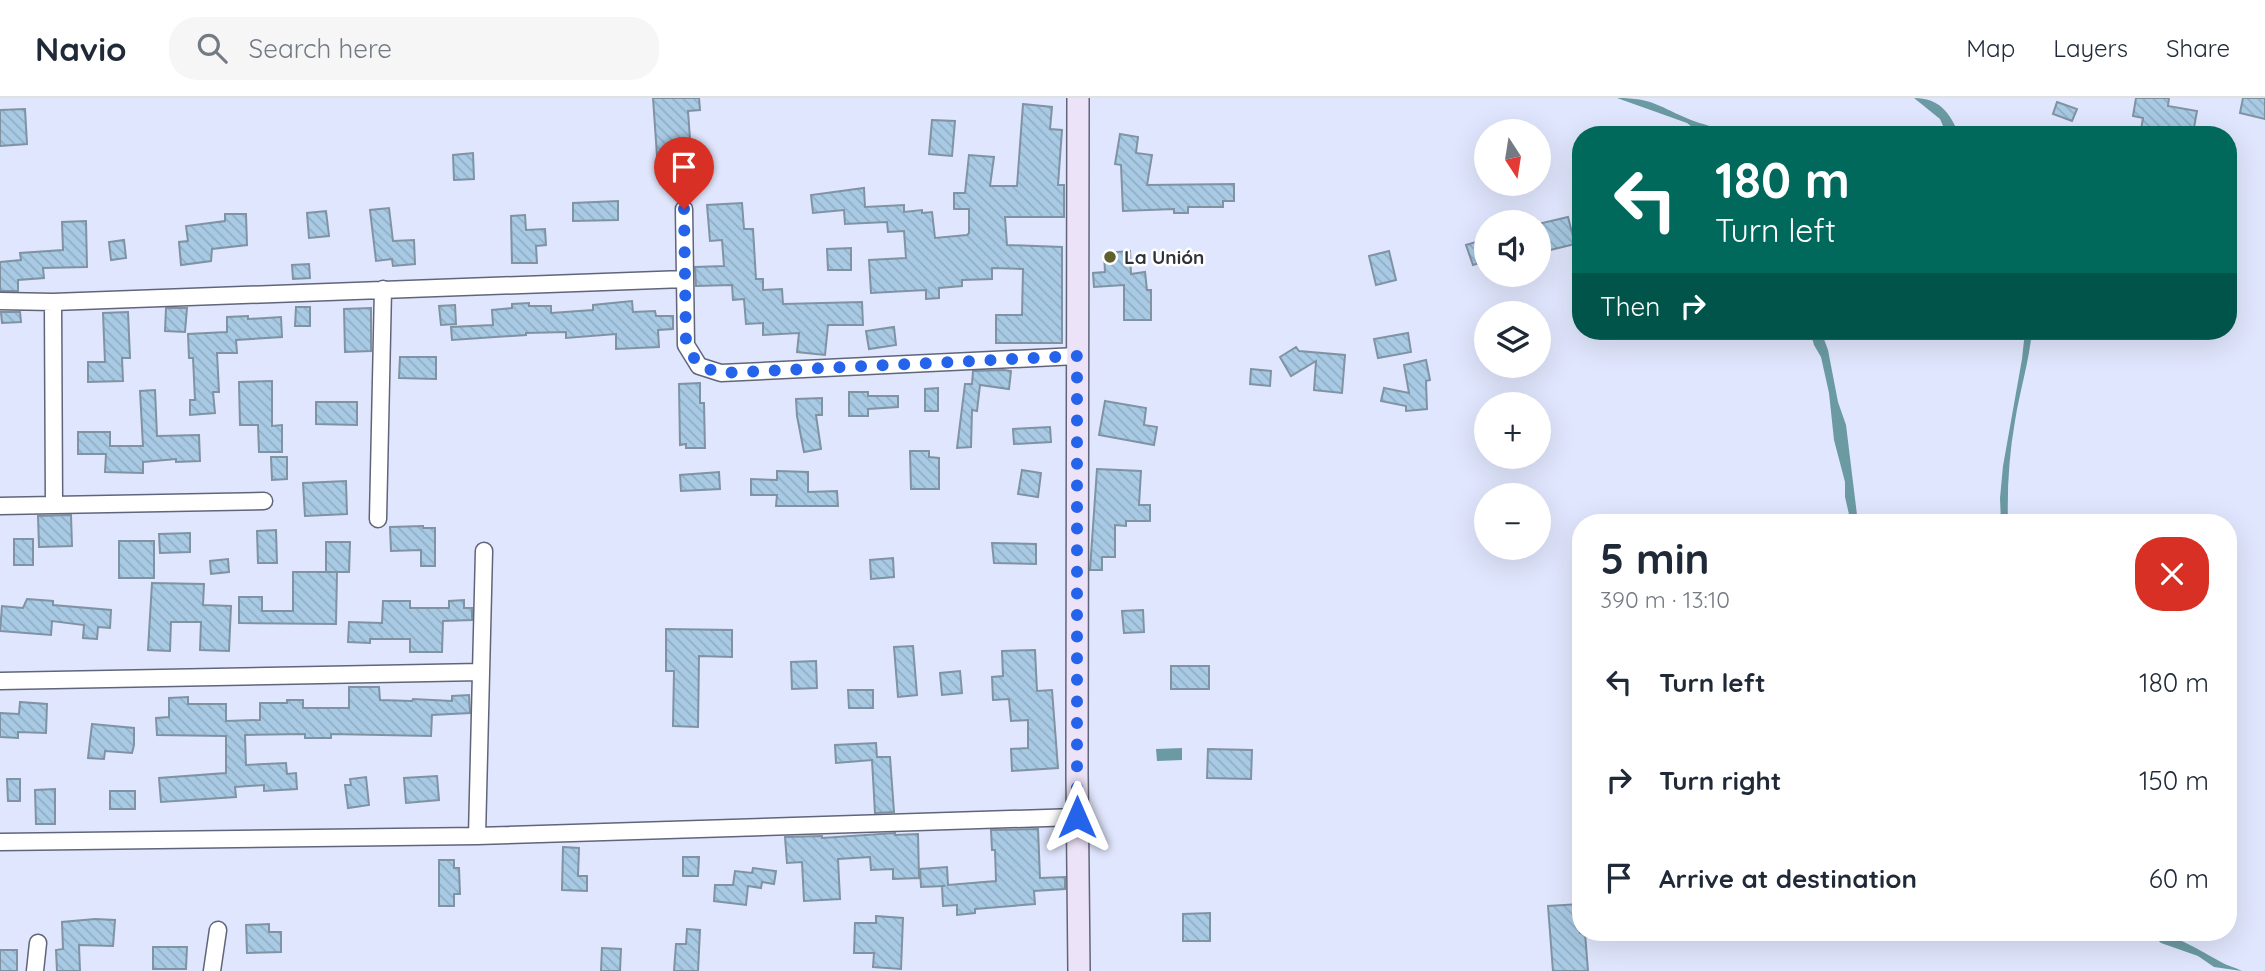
<!DOCTYPE html>
<html lang="en">
<head>
<meta charset="utf-8">
<style>
	:root { --surface:#fff; --page:#f6f6f7; --text:#1f2937; --muted:#747a83; --line:#e0e1e3 }
	body { margin:0; font-family:Quicksand,sans-serif; background:var(--page); color:var(--text); height:100vh; display:flex; flex-direction:column; font-size:26px; white-space:nowrap }
	* { box-sizing:border-box; margin:0 }
	p { font-size:23px; color:var(--muted) }
	.icon { flex:none; width:38px; height:38px; fill:none; stroke:currentColor; stroke-width:2; stroke-linecap:round; stroke-linejoin:round }
	.map { position:relative; flex:1; overflow:hidden }
	.panel { position:absolute; left:1572px; top:416px; width:665px; height:427px; display:flex; flex-direction:column; background:var(--surface); border-radius:28px; box-shadow:0 7px 28px #0002 }
	.panel>* { flex:none }
	.top-card { position:absolute; left:1572px; top:28px; width:665px; height:214px; border-radius:28px; box-shadow:0 7px 28px #0002; background:#00695c; color:#fff; overflow:hidden }
	.needle { width:46px; rotate:168deg }
	.buttons { position:absolute; left:1474px; top:21px; display:grid; gap:14px }
	.buttons a { display:grid; place-items:center; width:77px; height:77px; border-radius:50%; background:var(--surface); box-shadow:0 7px 28px #0002; font-size:35px }
	.pin { position:absolute; display:grid; place-items:center; width:60px; height:60px; color:#fff; margin:-72px -30px; border-radius:50% 50% 50% 0; rotate:-45deg; box-shadow:0 0 7px #0007 }
	.pin .icon { rotate:45deg }
	.me { position:absolute; width:77px; margin:-38px; rotate:0deg; stroke-linejoin:round; filter:drop-shadow(0 0 5px #0008) }
	.turn { display:flex; align-items:center; gap:24px; height:147px; padding:0 28px; font-size:32px }
	.turn .icon { width:91px; height:91px; stroke-width:2.5 }
	.turn b { display:block; font-size:49px; line-height:60px }
	.then { display:flex; align-items:center; height:66px; padding:0 28px; background:#0003; gap:14px; font-size:26px }
	.round { display:grid; place-items:center; flex:none; width:74px; height:74px; border-radius:28px; background:var(--page) }
	.summary { display:flex; align-items:center; justify-content:space-between; height:119px; padding:0 28px }
	h1 { font-size:42px; font-weight:700; line-height:52px }
	ul { padding:0; list-style:none }
	li { display:flex; align-items:center; gap:21px; height:98px; padding:0 28px }
	li div { flex:1 }
	li b { display:block; font-size:26px }
	li em { font-style:normal }
	header { display:flex; align-items:center; gap:42px; box-sizing:border-box; height:98px; padding:0 35px; background:var(--surface); border-bottom:2px solid var(--line) }
	header strong { font-size:33px }
	nav { display:flex; gap:38px; margin-inline-start:auto; font-size:24px }
	.search { width:490px; height:63px; background:var(--page); display:flex; align-items:center; gap:18px; box-sizing:border-box; padding:0 24px; border-radius:28px; color:var(--muted); font-size:26px }
	.map>svg:first-child { display:block }
	.water { fill:#6b9aa2 }
	.building { fill:url(#building-back-hatch); stroke:#7f93a3; stroke-width:2 }
	.lines { fill:none; stroke-linecap:round; stroke-linejoin:round }
	.street-casing { stroke:#606579; stroke-width:19 }
	.secondary-casing { stroke:#606579; stroke-width:24 }
	.street { stroke:#fff; stroke-width:16 }
	.secondary { stroke:#ede3f8; stroke-width:21 }
	.route { stroke:#2563eb; stroke-width:12; stroke-dasharray:0 21.6 }
	.poi-dot { fill:#5e602d; stroke:#fff; stroke-width:2.5 }
	.labels { text-anchor:middle; stroke-width:5; stroke-linejoin:round; paint-order:stroke }
	.poi-label { font-size:19px; font-weight:bold; fill:#30323b; stroke:#fff; text-anchor:start }
</style>
</head>
<body>
<header>
<strong>Navio</strong>
<div class="search"><svg class="icon" aria-label="search" viewBox="0 0 24 24"><circle cx="10" cy="10" r="6"/><path d="M15 15l6 6"/></svg>Search here</div>
<nav><a>Map</a><a>Layers</a><a>Share</a></nav>
</header>
<div class="map">
<svg width="2265" height="873" viewBox="0 0 2265 873">
	<defs>
		<pattern id="building-back-hatch" width="6" height="6" patternUnits="userSpaceOnUse" patternTransform="scale(1.75)"><rect width="6" height="6" fill="#a8cae4"/><path d="M-1 5l2 2M0 0l6 6M5-1l2 2" fill="none" stroke="#91aec4"/></pattern>
	</defs>
	<rect width="100%" height="100%" fill="#e0e6fd"/>
	<path class="water" d="M1617,0C1654,0 1659,9 1691,22C1704,27 1715,28 1727,37L1700,35L1687,25Z
		M1914,0C1939,0 1950,14 1959,37H1947L1940,21Z
		M1810,233H1821L1828,252L1838,304L1846,327L1858,425H1851L1845,399V384L1834,342L1829,295L1821,259L1814,247Z
		M2025,233H2032C2029,264 2020,292 2015,323C2009,357 2007,391 2008,425H2001L2000,400L2003,368L2022,261Z
		M1182,650V662L1157,663L1156,651Z
		M2150,835C2175,835 2200,853 2221,864C2227,868 2235,869 2242,873L2214,869L2198,858L2161,845Z"/>
	<path class="building" d="M653,0H699L700,12L688,13L692,69L658,72Z
		M2136,0H2169L2168,8L2197,13L2193,35L2172,31L2171,37H2140L2143,20L2133,18Z
		M2243,0H2265V21L2240,15Z
		M2057,4L2077,11L2072,23L2053,16Z
		M1023,6L1052,9L1050,31L1062,32L1058,87H1064V119H1005L1007,147L1062,149V245H996V217H1022L1023,171L992,170V181L962,182V188L939,190V200L926,201V192L871,195L869,162L906,160L904,133L888,134L887,124L845,126L844,112L813,115L811,97L864,90L865,109L904,107V114L922,112V115L932,114L935,140L967,137L969,135V111H954V95H965L969,57L994,59L990,88H1017Z
		M25,11L27,46L0,48V12Z
		M932,22L955,23L952,58L929,56Z
		M1120,36L1138,39L1136,55L1152,57L1147,87L1234,86V103H1223V109H1188V115H1174V111L1123,113L1121,67L1115,66Z
		M473,55L474,81L454,82L453,57Z
		M618,103V122L573,123V105Z
		M742,105L744,131H753L756,181H763V192L782,191L783,206L862,204L863,227H828L825,257L797,254L799,235L763,237V225L746,226L744,201L733,202L732,187L696,188L695,169L724,168L722,142L710,143L707,107Z
		M389,110L393,143L414,142L415,166L393,168L392,161L376,163L370,112Z
		M326,113L329,138L309,140L307,115Z
		M225,116H246L247,147L212,151L211,163L181,167L179,144L188,143L186,128L225,123Z
		M525,117L526,132L545,131L546,147L536,148L537,165H512L511,118Z
		M1568,119L1575,146L1538,155V126Z
		M86,123L87,169L43,170L44,180L18,182V193H0V164L21,162L20,155L63,152L62,124Z
		M1486,141V163L1473,167L1466,147Z
		M124,142L126,160L111,162L109,144Z
		M851,150V172H828L827,151Z
		M1130,153L1131,176L1145,174L1147,192H1151V222H1124V187L1094,189L1093,175L1105,174L1104,155Z
		M1389,153L1396,182L1376,187L1369,158Z
		M309,166L310,180L293,181L292,167Z
		M632,203L633,214L655,213L656,218H673V231L658,232L659,249L616,251V236L566,240V234L526,235V237L452,242L451,229L493,227L492,212L512,210V206L529,205V208H551V215L593,212V207Z
		M455,207L456,226L441,227L439,208Z
		M296,209H310V228H295Z
		M166,210H187L185,234L165,233Z
		M371,210V253L345,254L344,211Z
		M1,214H20L21,224L2,225Z
		M128,214L130,260H122L123,283L88,284V264H105L103,215Z
		M248,218V221L281,219L282,239L236,242L237,255H217L219,294H213L215,315L190,317V302H195L193,260H189L188,236L227,234V219Z
		M894,229L896,247L869,251L866,233Z
		M1408,235L1411,254L1378,260L1374,241Z
		M1296,249L1299,253L1345,257L1342,295L1314,292L1316,263L1291,278L1280,259Z
		M400,259H436V281L399,280Z
		M1426,262L1430,282L1426,283L1427,311L1406,313V308L1381,303L1384,290L1409,295L1404,267Z
		M1251,271L1271,273L1270,288L1250,286Z
		M1004,272L1011,273L1009,291L980,287L977,313L972,312L971,349L957,350L965,286H972L973,273Z
		M272,283V328L282,327V354H259L258,327H240L239,284Z
		M700,285V305H704L705,350H686V346L680,347L679,286Z
		M938,290V313H925V291Z
		M155,292L157,338L199,337L200,363L176,364V361L143,364V375L105,374L106,356H78V334H110V348H143L140,293Z
		M849,294H868V298H898V309L868,311V318H849Z
		M822,300V317H816L821,351L804,354L797,318L796,301Z
		M1105,303L1146,310L1144,327L1157,329L1154,347L1099,337Z
		M316,304H357V327L316,326Z
		M1050,329L1051,344L1014,346L1013,331Z
		M910,353H929V359L939,360V391H911Z
		M271,359H287V381L272,382Z
		M1097,371L1141,373L1139,407H1150V423H1126V428L1115,427V459H1102V472H1090Z
		M1022,372L1041,375L1038,399L1018,396Z
		M777,373L808,374V394L837,393L838,408H776L777,397H751V381L777,382Z
		M719,374L720,391L681,393L680,377Z
		M346,383L347,416L305,418L303,385Z
		M71,417L72,448L39,449L38,418Z
		M423,428V430H435V468H421V452L391,453L390,429Z
		M276,432L277,465H258L257,433Z
		M190,435V454L160,455L159,436Z
		M14,441H33V467H14Z
		M119,443H154V480H119Z
		M326,444H350L349,474H326Z
		M992,445L1036,446V466L994,465Z
		M893,460L894,479L871,481L870,462Z
		M228,461L229,474L211,476L210,463Z
		M293,474H337L336,526L239,525V499H262V513H293Z
		M152,485L204,486L203,507L231,508L229,553L200,552L201,524H171L170,553L148,552Z
		M27,501L53,503V507L111,512L110,530L98,529L97,541L83,540L84,527L52,523L51,537L0,533L2,508L23,510Z
		M464,502V510H472V522L443,523L442,554H410V541H370V545L348,544L349,524L382,525L383,503H410V510H449V503Z
		M1143,512L1144,534L1124,535L1122,513Z
		M666,531L732,532V559L699,558L698,629L673,628L674,573H666Z
		M913,548L917,597L898,599L894,549Z
		M1035,552L1037,593L1052,592L1058,670L1012,673L1011,651L1028,650V622L1011,623L1009,601L993,602L992,579L1003,578L1002,553Z
		M816,563L817,590L792,591L791,564Z
		M1171,568H1209V591H1171Z
		M960,573L962,595L942,597L940,575Z
		M349,589H379L380,602L412,603L413,601L452,603V598L469,597L470,615L432,617L431,638L331,636V640H305V636L245,637L246,667L286,665L287,676L296,675L297,691L264,693V687L235,689L236,699L161,704L159,680L226,675V638L157,637L156,620L169,619V600L188,599V606H226V623L260,622V605H287V602H303V610H349Z
		M848,592H873V610H849Z
		M20,604L47,606L46,635L18,634V640L0,639V615L19,616Z
		M92,626L134,630V647L132,655L105,653L104,661L88,660Z
		M876,645L877,659H890L894,714L875,715L872,662L836,665L835,647Z
		M1208,651L1252,652L1251,681L1207,680Z
		M437,678L439,702L406,705L404,680Z
		M366,679L369,707L348,710L345,687H351L350,681Z
		M7,681H20V703H8Z
		M55,691V726H36L35,692Z
		M110,693H135V711H110Z
		M1038,731L1040,780L1065,779V791L1034,793L1035,806L975,811V815L957,817V807L943,808L942,788H945L921,789L920,771L947,769L948,787L996,783L995,752H992L991,732Z
		M895,735V737L918,736L919,780L893,781V771L871,772L870,759L838,761L840,801L804,803L802,764L787,765L785,739L822,738V740Z
		M563,749L579,750L578,778H587V793L562,792Z
		M683,759H699L698,778H683Z
		M439,762H454V770H459L460,796H454V808H439Z
		M753,770L776,773L774,786L762,784L761,790L748,788L746,807L714,803L715,787H733L735,773L752,775Z
		M1580,806V835H1585L1588,873H1553L1548,808Z
		M1210,815V843H1183V816Z
		M876,818L903,820L901,871L873,869L874,855H854L855,825H876Z
		M95,821L115,822L113,848L79,847L80,873H57L56,852L63,851L62,824Z
		M269,826V834H281V854L247,855L246,827Z
		M687,831L700,832L698,873H674L676,846H686Z
		M153,849H187L186,871H153Z
		M602,850L621,851L620,873H601Z
		M0,852H17V873H0Z"/>
	<g class="lines">
		<g class="street-casing">
			<path id="street" d="M684,111L686,247L699,268L721,275L1077,258
				M0,203L53,204L685,181
				M53,204L54,407
				M0,408L264,403
				M378,421L383,191
				M0,583L481,574
				M477,738L484,453
				M0,744L477,738L1077,719
				M35,873L38,845
				M212,873L218,832"/>
		</g>
		<g class="secondary-casing">
			<path id="secondary" d="M1078,0L1077,676L1079,873"/>
		</g>
		<use href="#street" class="street"/>
		<use href="#secondary" class="secondary"/>
	</g>
	<g class="lines">
		<path class="route" d="M684,111L686,247L699,268L721,275L1077,258V719"/>
	</g>
	<circle class="poi-dot" cx="1110" cy="159" r="7"/>
	<g class="labels">
		<g class="poi-label">
			<text x="1124" y="166">La Unión</text>
		</g>
	</g>
</svg>
<div class="buttons">
<a><svg class="needle" viewBox="-14 -14 28 28"><path d="M0-13l5 13h-10z" fill="#e53935"/><path d="M0 13l5-13h-10z" fill="#747a83"/></svg></a>
<a><svg class="icon" aria-label="sound" viewBox="0 0 24 24"><path d="M4 9h4l5-4v14l-5-4H4zM17 9q2 3 0 6"/></svg></a>
<a><svg class="icon" aria-label="layers" viewBox="0 0 24 24"><path d="M12 4l9 5-9 5-9-5zM3 14l9 5 9-5"/></svg></a>
<a>+</a>
<a>−</a>
</div>
<div class="pin" style="left:684px;top:111px;background:#d93025"><svg class="icon" aria-label="arrive" viewBox="0 0 24 24"><path d="M6 21V4h12l-3 4 3 4H6"/></svg></div>
<svg class="me" style="left:1077px;top:719px" viewBox="-20 -20 40 40"><path d="M0-17L14 15 0 8-14 15z" fill="#2563eb" stroke="#fff" stroke-width="4"/></svg>
<div class="top-card">
<div class="turn"><svg class="icon" aria-label="left" viewBox="0 0 24 24"><path d="M17 20v-9H6M10 6l-5 5 5 5"/></svg><div><b>180 m</b>Turn left</div></div>
<div class="then">Then<svg class="icon" aria-label="right" viewBox="0 0 24 24"><path d="M7 20v-9h11M14 6l5 5-5 5"/></svg></div>
</div>
<section class="panel">
<div class="summary"><div><h1>5 min</h1><p>390 m · 13:10</p></div><a class="round" style="background:#d93025;color:#fff"><svg class="icon" aria-label="close" viewBox="0 0 24 24"><path d="M6 6l12 12M18 6L6 18"/></svg></a></div>
<ul>
<li><svg class="icon" aria-label="left" viewBox="0 0 24 24"><path d="M17 20v-9H6M10 6l-5 5 5 5"/></svg><div><b>Turn left</b></div><em>180 m</em></li>
<li><svg class="icon" aria-label="right" viewBox="0 0 24 24"><path d="M7 20v-9h11M14 6l5 5-5 5"/></svg><div><b>Turn right</b></div><em>150 m</em></li>
<li><svg class="icon" aria-label="arrive" viewBox="0 0 24 24"><path d="M6 21V4h12l-3 4 3 4H6"/></svg><div><b>Arrive at destination</b></div><em>60 m</em></li>
</ul>
</section>
</div>
</body>
</html>
